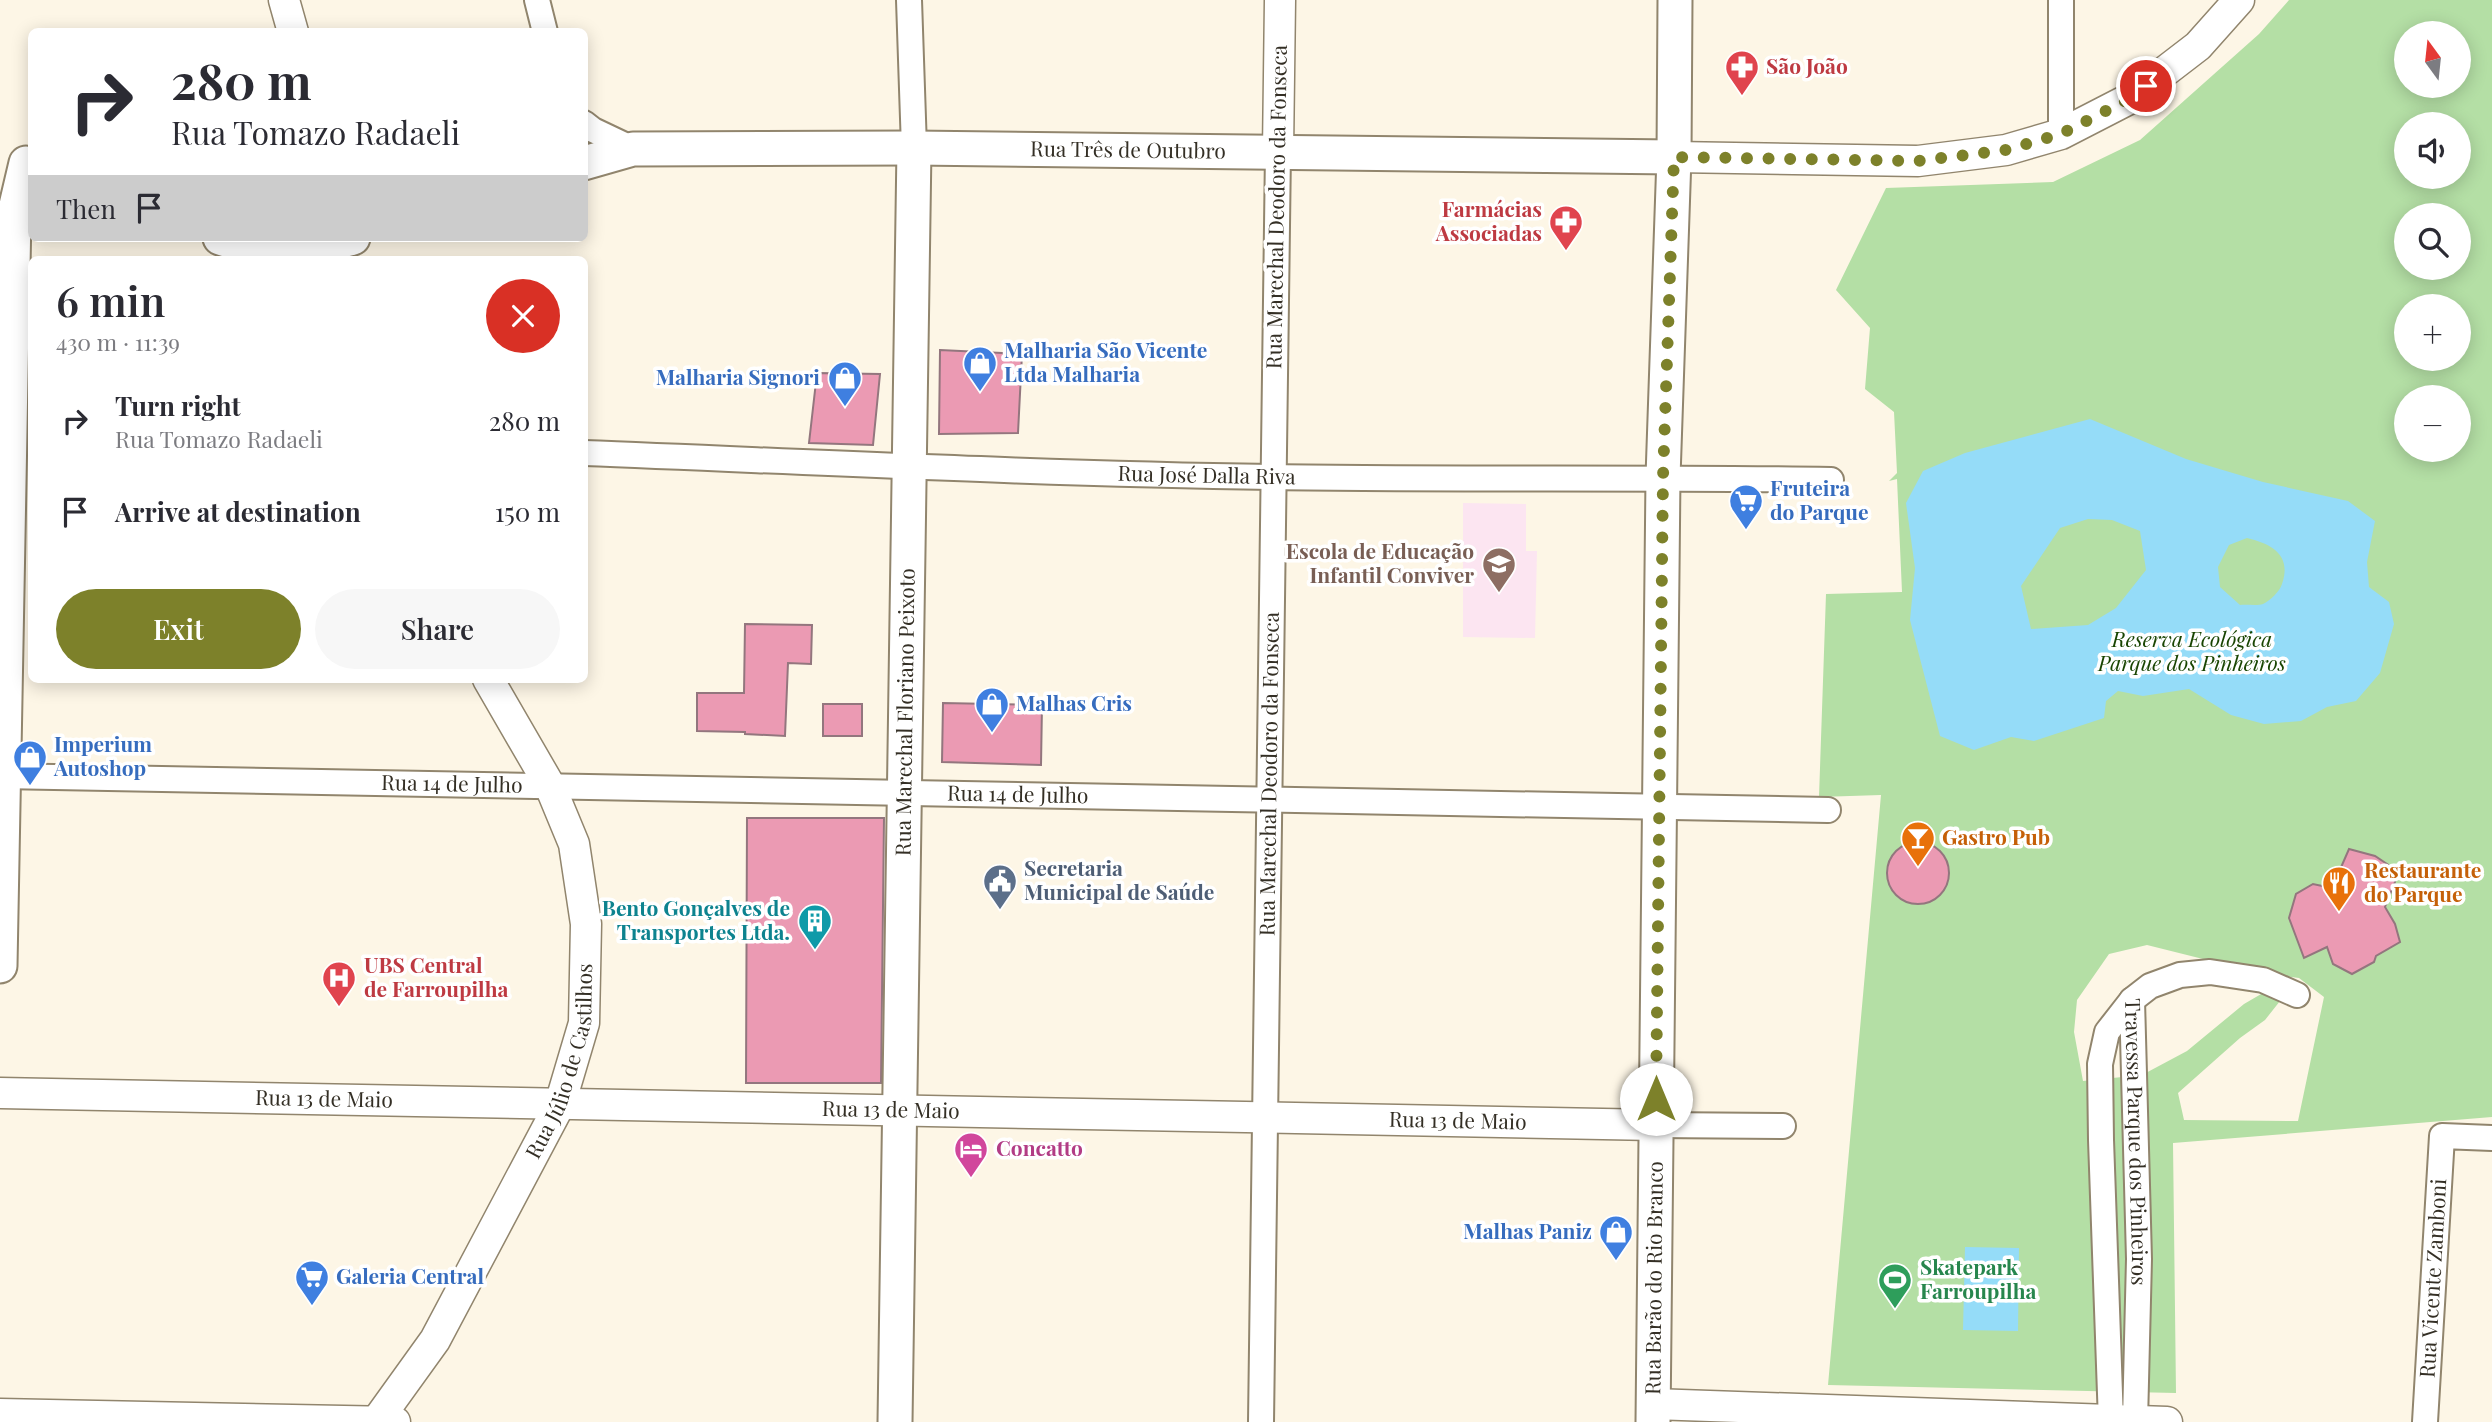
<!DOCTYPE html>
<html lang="en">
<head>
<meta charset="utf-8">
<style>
	:root { --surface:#fff; --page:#f7f7f7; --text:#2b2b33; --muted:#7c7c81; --accent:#7d812a }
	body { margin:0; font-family:"Playfair Display",serif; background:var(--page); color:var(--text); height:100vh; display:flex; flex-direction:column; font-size:26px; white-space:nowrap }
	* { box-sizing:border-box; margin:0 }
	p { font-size:23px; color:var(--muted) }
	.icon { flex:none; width:38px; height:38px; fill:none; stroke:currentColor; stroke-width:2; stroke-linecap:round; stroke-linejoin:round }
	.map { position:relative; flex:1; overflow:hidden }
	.drawer { position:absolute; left:28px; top:256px; width:560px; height:427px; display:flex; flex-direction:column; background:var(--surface); border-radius:10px; box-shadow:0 4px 18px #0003 }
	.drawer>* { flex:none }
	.hud { position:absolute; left:28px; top:28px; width:560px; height:214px; border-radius:10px; box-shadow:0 4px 18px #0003; background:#fff; color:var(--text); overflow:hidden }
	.needle { width:46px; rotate:345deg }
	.controls { position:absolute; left:2394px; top:21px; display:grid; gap:14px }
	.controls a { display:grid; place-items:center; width:77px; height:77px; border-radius:50%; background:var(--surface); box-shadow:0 4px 18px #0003; font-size:35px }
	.pin { position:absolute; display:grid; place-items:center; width:60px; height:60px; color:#fff; margin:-30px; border:4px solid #fff; border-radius:50%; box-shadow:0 2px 7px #0007 }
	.me { position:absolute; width:77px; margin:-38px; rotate:0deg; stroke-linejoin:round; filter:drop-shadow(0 0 5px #0008) }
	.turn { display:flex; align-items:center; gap:24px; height:147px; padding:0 28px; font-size:32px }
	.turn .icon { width:91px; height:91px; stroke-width:2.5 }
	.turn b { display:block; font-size:49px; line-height:60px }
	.then { display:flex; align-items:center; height:66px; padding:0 28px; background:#0003; gap:14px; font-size:26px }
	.round { display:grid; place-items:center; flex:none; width:74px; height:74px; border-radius:37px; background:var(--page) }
	.summary { display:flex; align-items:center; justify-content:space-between; height:119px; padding:0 28px }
	h1 { font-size:42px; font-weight:600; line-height:52px }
	.action { display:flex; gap:14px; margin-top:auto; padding:14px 28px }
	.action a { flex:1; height:80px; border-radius:42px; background:var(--accent); color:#fff; font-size:28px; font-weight:600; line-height:80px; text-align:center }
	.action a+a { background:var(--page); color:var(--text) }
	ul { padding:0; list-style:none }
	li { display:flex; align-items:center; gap:21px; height:91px; padding:0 28px }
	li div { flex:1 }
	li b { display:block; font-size:26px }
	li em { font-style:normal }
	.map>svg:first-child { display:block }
	.education { fill:#fce5f1 }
	.green { fill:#b4dfa5; fill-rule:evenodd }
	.water { fill:#95dcf8; fill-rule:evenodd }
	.building { fill:#eb9ab3; stroke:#93767e; stroke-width:2 }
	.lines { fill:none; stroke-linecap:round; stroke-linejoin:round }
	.minor-casing { stroke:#91856d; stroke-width:28 }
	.tertiary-casing { stroke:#91856d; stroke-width:33 }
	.secondary-casing { stroke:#91856d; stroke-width:37 }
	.minor { stroke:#fff; stroke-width:24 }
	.tertiary { stroke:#fff; stroke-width:30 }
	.secondary { stroke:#fff; stroke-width:33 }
	.route { stroke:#7d812a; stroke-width:12; stroke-dasharray:0 21.6 }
	.labels { text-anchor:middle; stroke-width:7; stroke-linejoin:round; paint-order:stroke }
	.health-label { font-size:21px; font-weight:bold; fill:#be3a42; stroke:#fff; text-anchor:start }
	.street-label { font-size:21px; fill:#342f25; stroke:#fff }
	.shop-label { font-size:21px; font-weight:bold; fill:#366cbe; stroke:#fff; text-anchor:start }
	.education-label { font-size:21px; font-weight:bold; fill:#785e54; stroke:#fff; text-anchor:end }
	.park-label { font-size:21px; font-style:italic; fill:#194502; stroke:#fff }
	.food-label { font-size:21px; font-weight:bold; fill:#c56008; stroke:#fff; text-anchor:start }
	.service-label { font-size:21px; font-weight:bold; fill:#4e5e75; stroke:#fff; text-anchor:start }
	.culture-label { font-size:21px; font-weight:bold; fill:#0d838f; stroke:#fff; text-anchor:end }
	.hotel-label { font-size:21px; font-weight:bold; fill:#b23c85; stroke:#fff; text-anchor:start }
	.leisure-label { font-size:21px; font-weight:bold; fill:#27864d; stroke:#fff; text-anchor:start }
</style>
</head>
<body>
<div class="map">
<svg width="2492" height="1422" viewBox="0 0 2492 1422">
	<rect width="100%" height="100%" fill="#fdf6e6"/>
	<path class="education" d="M1463,503L1526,504V551H1537L1535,638L1463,637Z"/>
	<path class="green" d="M2289,0H2492V1117L2173,1143L2176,1393L1828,1385L1881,795L1819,797L1826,594L1902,592L1897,479L1889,481L1897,473L1894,412L1865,389L1870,328L1836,290L1886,188L2053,182L2140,140L2259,34ZM2406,33H2459V86H2406ZM2406,124H2459V177H2406ZM2406,215H2459V268H2406ZM2406,306H2459V359H2406ZM2406,397H2459V450H2406ZM2147,945L2255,972L2299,978L2324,997L2298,1121L2184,1120L2178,1093L2240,1038L2265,1020L2280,1001L2268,990L2244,1004L2187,1051L2142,1075L2083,1081L2074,1032L2077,1000L2109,954Z"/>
	<path class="water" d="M2090,419L2186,459L2263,482L2348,501L2375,521L2367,562L2369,587L2389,602L2394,624L2380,673L2356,701L2327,707L2301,721L2264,724L2231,715L2189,689L2143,696L2118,691L2106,701L2104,718L2034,741L2011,737L1974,750L1940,736L1910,620L1915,568L1906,503L1923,471L1965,453ZM2088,519L2112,520L2140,531L2146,570L2116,608L2088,625L2031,629L2021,586L2060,528ZM2247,538C2272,544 2292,555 2282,584C2280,591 2270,601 2263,604C2257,606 2246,604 2240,605L2220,587L2218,567L2229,545Z
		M1965,1247L2019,1248L2018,1331L1963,1330Z"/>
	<path class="building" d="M940,350L1022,354L1018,433L939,434Z
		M817,373L880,374L873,445L809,443Z
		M745,624L812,625L811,664L788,663L785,736L745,734V732L697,731V693H744Z
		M943,703L1042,705L1041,765L942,762Z
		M823,704H862V736H823Z
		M747,818H884L881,1083H746Z
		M1887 873a31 31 0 1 1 62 0a31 31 0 1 1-62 0Z
		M2349,849L2375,856L2393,868L2395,882L2385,907L2395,924L2400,942L2376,956L2374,962L2352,974L2333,964L2327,947L2304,958L2289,918L2296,894L2313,884L2332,888Z"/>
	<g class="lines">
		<g class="minor-casing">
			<g id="minor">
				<path d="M537,0L545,32"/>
				<path d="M909,0L914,148"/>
				<path d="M2061,0V134"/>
				<path d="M584,123L593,130L633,149"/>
				<path id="s1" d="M584,453C814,462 1044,474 1273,477C1459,480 1645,477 1831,480"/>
				<path id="s2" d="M0,776L1828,810"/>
				<path id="s3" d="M2132,1000L2139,1259L2135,1422"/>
				<path d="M1655,1125L1783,1126"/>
				<path id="s4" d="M1261,1422L1278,151"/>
				<path d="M2111,1422L2101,1140L2100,1064L2107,1032L2132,1000L2150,986L2180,975L2210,972L2263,980L2297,995"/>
				<path id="s5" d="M2425,1422L2442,1136L2492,1138"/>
			</g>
		</g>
		<g class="tertiary-casing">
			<g id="tertiary">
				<path d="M284,0L293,32"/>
				<path d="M1278,151L1280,0"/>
				<path d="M1674,157L1918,161L2006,150L2061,134L2129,99L2198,46L2239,0"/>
				<path id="s6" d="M0,1093L1655,1125"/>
				<path d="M1653,1404L2167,1422"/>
				<path d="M0,1414L395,1422"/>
				<path id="s7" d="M376,1422L435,1340L560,1104L584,1023L586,924L574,844L550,786L488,679"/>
			</g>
		</g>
		<g class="secondary-casing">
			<g id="secondary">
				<path id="s8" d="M584,163L633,149L914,148L1674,157"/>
				<path d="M220,238C265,254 307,252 353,238"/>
				<path d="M0,966L14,214L26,163"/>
				<path id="s9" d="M895,1422L914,148"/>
				<path id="s10" d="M1653,1422L1663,477L1674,157L1675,0"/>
			</g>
		</g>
		<use href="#minor" class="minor"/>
		<use href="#tertiary" class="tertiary"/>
		<use href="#secondary" class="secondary"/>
	</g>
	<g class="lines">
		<path class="route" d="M1656,1099L1663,477L1674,157L1918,161L2006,150L2061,134L2129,99L2146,86"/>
	</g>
	<defs>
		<g id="pharmacy-pin" transform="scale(1.75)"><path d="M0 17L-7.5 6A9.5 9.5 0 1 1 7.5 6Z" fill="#e0444e" stroke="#fff"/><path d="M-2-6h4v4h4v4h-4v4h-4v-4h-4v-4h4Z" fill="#fff"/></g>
		<g id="shop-pin" transform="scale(1.75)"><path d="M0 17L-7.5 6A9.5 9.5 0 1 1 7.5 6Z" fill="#3f7fe0" stroke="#fff"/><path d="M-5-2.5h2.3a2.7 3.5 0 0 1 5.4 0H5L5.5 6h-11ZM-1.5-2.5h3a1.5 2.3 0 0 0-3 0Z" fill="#fff"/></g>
		<g id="supermarket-pin" transform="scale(1.75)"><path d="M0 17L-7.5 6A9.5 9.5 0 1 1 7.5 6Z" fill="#3f7fe0" stroke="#fff"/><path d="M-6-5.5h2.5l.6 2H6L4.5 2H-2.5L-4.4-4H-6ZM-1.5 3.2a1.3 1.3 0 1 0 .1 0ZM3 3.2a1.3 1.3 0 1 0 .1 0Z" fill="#fff"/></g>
		<g id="school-pin" transform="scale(1.75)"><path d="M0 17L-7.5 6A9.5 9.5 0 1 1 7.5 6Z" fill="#8d6e63" stroke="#fff"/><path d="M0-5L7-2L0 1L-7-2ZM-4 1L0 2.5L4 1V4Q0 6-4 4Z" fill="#fff"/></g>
		<g id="bar-pin" transform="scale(1.75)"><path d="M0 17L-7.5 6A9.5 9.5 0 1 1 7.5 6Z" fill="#e8710a" stroke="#fff"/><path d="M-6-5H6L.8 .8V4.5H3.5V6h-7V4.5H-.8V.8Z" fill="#fff"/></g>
		<g id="civic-pin" transform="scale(1.75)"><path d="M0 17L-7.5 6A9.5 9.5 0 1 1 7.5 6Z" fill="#5c6f8a" stroke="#fff"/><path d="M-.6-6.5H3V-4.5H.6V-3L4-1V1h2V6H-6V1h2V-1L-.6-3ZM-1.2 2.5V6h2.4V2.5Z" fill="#fff"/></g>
		<g id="restaurant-pin" transform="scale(1.75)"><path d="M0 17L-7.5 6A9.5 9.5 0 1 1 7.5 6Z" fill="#e8710a" stroke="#fff"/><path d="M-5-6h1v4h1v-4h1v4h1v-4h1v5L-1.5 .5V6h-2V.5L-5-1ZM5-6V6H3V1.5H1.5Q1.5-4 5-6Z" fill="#fff"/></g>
		<g id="building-pin" transform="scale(1.75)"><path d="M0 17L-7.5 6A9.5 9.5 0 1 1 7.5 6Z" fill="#0f9aa8" stroke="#fff"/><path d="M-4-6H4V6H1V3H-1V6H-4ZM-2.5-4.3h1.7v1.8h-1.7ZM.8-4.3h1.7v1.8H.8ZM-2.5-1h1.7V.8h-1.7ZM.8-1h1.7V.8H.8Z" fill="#fff"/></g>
		<g id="hospital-pin" transform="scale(1.75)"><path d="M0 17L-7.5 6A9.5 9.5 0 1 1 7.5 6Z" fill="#e0444e" stroke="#fff"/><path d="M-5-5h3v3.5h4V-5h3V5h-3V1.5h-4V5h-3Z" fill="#fff"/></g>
		<g id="hotel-pin" transform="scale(1.75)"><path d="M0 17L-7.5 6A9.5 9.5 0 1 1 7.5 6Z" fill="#d1479c" stroke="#fff"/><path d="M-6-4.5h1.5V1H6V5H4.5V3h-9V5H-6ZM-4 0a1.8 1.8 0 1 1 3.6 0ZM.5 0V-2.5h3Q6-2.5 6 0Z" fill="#fff"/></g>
		<g id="stadium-pin" transform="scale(1.75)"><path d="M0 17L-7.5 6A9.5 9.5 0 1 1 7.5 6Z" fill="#2e9e5b" stroke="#fff"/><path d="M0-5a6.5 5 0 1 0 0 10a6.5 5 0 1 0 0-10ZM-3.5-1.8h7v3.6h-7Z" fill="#fff"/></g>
	</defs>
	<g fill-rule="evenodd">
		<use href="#pharmacy-pin" x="1742" y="67"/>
		<use href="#pharmacy-pin" x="1566" y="222"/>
		<use href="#shop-pin" x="980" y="363"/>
		<use href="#shop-pin" x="845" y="378"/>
		<use href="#supermarket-pin" x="1746" y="501"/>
		<use href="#school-pin" x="1499" y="564"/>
		<use href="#shop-pin" x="992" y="704"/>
		<use href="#shop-pin" x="30" y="757"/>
		<use href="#bar-pin" x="1918" y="838"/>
		<use href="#civic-pin" x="1000" y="881"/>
		<use href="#restaurant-pin" x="2339" y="883"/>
		<use href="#building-pin" x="815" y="921"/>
		<use href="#hospital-pin" x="339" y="978"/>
		<use href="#hotel-pin" x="971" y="1149"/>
		<use href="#shop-pin" x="1616" y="1232"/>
		<use href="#supermarket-pin" x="312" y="1277"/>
		<use href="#stadium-pin" x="1895" y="1280"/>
	</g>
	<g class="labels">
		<g class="health-label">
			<text x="1766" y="74">São João</text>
			<text x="1542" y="217" text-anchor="end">Farmácias<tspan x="1542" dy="24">Associadas</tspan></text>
			<text x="364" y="973">UBS Central<tspan x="364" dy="24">de Farroupilha</tspan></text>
		</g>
		<g class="street-label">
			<text dy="7" stroke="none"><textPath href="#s8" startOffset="546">Rua Três de Outubro</textPath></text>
			<text transform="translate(1277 207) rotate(-89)" y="7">Rua Marechal Deodoro da Fonseca</text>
			<text dy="7" stroke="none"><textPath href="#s1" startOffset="623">Rua José Dalla Riva</textPath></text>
			<text dy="7" stroke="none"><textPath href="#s9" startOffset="710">Rua Marechal Floriano Peixoto</textPath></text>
			<text dy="7" stroke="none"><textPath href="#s4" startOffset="648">Rua Marechal Deodoro da Fonseca</textPath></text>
			<text dy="7" stroke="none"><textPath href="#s2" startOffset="452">Rua 14 de Julho</textPath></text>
			<text dy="7" stroke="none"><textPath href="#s2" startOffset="1018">Rua 14 de Julho</textPath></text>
			<text dy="7" stroke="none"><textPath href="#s7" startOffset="410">Rua Júlio de Castilhos</textPath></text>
			<text dy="7" stroke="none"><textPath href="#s6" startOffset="324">Rua 13 de Maio</textPath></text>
			<text dy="7" stroke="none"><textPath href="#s6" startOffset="891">Rua 13 de Maio</textPath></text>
			<text dy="7" stroke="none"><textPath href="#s6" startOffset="1458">Rua 13 de Maio</textPath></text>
			<text dy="7" stroke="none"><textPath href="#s3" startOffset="142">Travessa Parque dos Pinheiros</textPath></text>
			<text dy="7" stroke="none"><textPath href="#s10" startOffset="144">Rua Barão do Rio Branco</textPath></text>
			<text dy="7" stroke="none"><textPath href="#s5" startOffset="144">Rua Vicente Zamboni</textPath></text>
		</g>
		<g class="shop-label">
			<text x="1004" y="358">Malharia São Vicente<tspan x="1004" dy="24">Ltda Malharia</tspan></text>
			<text x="820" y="385" text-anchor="end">Malharia Signori</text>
			<text x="1770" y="496">Fruteira<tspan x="1770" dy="24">do Parque</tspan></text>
			<text x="1016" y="711">Malhas Cris</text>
			<text x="54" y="752">Imperium<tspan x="54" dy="24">Autoshop</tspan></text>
			<text x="1592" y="1239" text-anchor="end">Malhas Paniz</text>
			<text x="336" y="1284">Galeria Central</text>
		</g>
		<g class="education-label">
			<text x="1474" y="559">Escola de Educação<tspan x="1474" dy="24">Infantil Conviver</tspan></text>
		</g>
		<g class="park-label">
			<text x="2192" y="647">Reserva Ecológica<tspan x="2192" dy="24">Parque dos Pinheiros</tspan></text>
		</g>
		<g class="food-label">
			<text x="1942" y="845">Gastro Pub</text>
			<text x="2364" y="878">Restaurante<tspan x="2364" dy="24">do Parque</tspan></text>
		</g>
		<g class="service-label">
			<text x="1024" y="876">Secretaria<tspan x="1024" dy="24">Municipal de Saúde</tspan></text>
		</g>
		<g class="culture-label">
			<text x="790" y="916">Bento Gonçalves de<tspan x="790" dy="24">Transportes Ltda.</tspan></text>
		</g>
		<g class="hotel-label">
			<text x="996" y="1156">Concatto</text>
		</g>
		<g class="leisure-label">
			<text x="1920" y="1275">Skatepark<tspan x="1920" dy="24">Farroupilha</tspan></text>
		</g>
	</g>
</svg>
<div class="controls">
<a><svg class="needle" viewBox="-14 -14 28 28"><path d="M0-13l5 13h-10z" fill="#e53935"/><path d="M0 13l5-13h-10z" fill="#7c7c81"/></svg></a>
<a><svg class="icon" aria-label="sound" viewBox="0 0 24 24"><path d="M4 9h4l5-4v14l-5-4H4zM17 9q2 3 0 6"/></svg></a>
<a><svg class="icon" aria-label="search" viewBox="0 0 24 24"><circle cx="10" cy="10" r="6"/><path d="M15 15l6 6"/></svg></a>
<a>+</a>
<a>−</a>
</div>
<div class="pin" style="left:2146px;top:86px;background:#d93025"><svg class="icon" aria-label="arrive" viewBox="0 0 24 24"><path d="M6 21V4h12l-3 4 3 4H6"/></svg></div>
<svg class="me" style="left:1656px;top:1099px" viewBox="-20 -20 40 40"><circle r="19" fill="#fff"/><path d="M0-13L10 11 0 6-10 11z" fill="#7d812a"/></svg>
<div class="hud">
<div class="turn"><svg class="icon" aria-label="right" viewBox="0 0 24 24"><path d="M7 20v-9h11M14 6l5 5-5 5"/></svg><div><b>280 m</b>Rua Tomazo Radaeli</div></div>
<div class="then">Then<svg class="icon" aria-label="arrive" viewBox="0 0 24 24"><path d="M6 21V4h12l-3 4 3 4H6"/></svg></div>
</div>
<section class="drawer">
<div class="summary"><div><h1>6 min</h1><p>430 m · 11:39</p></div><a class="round" style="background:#d93025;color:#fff"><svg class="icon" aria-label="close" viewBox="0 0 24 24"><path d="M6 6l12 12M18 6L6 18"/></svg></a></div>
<ul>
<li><svg class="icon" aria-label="right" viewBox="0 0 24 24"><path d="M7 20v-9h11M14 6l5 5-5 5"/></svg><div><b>Turn right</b><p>Rua Tomazo Radaeli</p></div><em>280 m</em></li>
<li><svg class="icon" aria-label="arrive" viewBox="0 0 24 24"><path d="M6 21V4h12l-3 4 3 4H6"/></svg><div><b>Arrive at destination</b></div><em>150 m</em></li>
</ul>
<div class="action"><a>Exit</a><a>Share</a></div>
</section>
</div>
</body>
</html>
